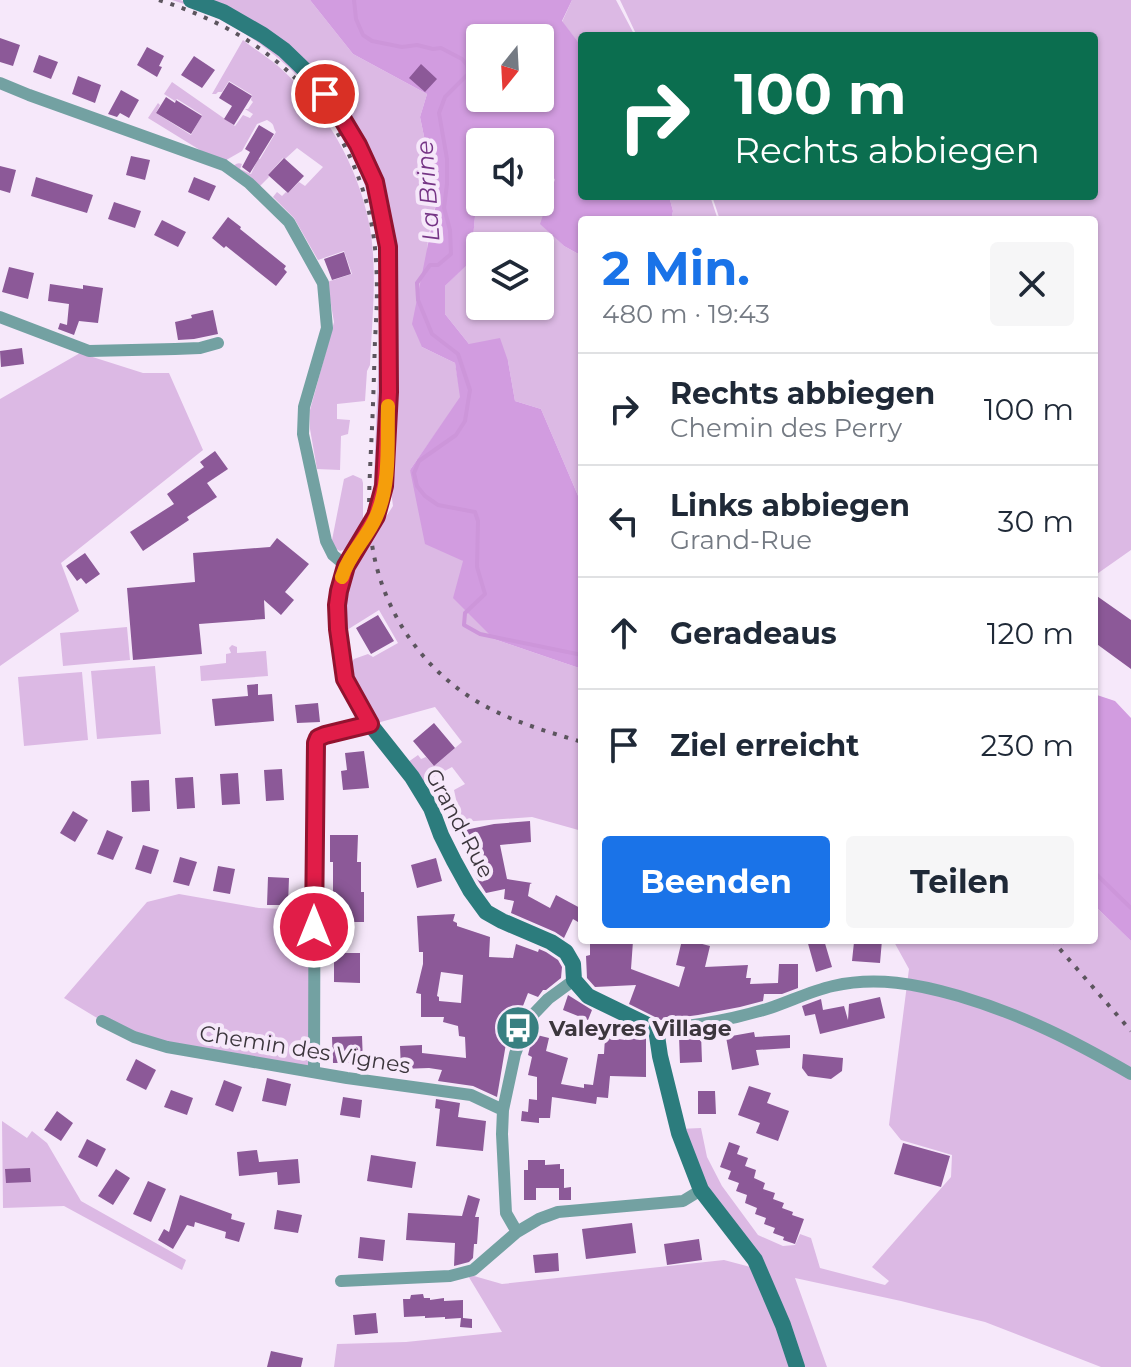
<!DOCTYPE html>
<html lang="de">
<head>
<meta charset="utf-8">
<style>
	:root { --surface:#fff; --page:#f6f6f7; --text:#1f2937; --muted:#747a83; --line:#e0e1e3; --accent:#1a73e8 }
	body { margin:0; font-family:Montserrat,sans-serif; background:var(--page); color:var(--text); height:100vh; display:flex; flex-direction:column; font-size:30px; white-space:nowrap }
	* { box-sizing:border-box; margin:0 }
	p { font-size:26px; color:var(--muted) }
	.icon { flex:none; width:44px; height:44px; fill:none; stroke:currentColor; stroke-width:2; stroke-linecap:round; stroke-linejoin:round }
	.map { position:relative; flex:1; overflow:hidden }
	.sheet { position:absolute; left:578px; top:216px; width:520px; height:728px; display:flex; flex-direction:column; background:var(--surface); border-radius:8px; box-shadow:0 2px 6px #0004 }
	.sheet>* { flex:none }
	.top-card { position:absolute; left:578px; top:32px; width:520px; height:168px; border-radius:8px; box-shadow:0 2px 6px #0004; background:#0b6e4f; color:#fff; overflow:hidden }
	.needle { width:52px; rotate:198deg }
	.fabs { position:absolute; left:466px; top:24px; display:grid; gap:16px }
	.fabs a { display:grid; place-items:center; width:88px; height:88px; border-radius:8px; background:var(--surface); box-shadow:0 2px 6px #0004; font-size:40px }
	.pin { position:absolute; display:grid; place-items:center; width:68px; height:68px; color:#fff; margin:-34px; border:4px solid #fff; border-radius:50%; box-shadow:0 2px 8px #0007 }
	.me { position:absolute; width:88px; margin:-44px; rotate:0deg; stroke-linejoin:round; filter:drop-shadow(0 0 6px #0008) }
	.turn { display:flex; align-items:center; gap:28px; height:168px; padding:0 24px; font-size:36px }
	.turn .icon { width:104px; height:104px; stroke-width:2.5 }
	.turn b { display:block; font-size:56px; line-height:68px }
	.round { display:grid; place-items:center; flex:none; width:84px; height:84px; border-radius:8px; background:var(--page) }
	.headline { display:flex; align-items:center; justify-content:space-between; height:136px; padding:0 24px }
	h1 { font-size:48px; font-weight:700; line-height:60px; color:var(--accent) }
	.action { display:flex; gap:16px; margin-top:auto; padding:16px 24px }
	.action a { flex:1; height:92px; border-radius:8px; background:var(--accent); color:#fff; font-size:32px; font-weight:700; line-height:92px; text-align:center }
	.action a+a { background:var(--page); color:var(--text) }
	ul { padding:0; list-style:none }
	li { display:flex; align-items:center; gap:24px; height:112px; padding:0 24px; border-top:2px solid var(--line) }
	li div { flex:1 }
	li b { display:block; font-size:30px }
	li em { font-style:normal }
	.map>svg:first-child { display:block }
	.green { fill:#dcb9e4; fill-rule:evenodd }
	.forest { fill:#d29ce0; fill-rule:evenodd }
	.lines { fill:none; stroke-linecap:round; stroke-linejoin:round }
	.stream { stroke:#cd96da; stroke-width:4 }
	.building { fill:#8c5998; fill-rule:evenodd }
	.street { stroke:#73a1a2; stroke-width:12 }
	.secondary { stroke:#2c7c7d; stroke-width:16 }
	.rail { stroke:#5c555e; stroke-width:4; stroke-dasharray:4 8; stroke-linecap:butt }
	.route-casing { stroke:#92132f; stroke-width:20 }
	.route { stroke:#e11d48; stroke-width:14 }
	.slow { stroke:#f59e0b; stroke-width:14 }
	.labels { text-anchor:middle; stroke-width:8; stroke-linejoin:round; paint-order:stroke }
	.street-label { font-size:22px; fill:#3c363d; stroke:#f6e8fa }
	.poi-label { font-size:22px; font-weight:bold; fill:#3c363d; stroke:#f6e8fa; text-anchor:start }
	.water-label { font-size:24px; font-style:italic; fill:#753485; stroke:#f6e8fa }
</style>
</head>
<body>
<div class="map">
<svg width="1131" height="1367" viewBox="0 0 1131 1367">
	<rect width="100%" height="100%" fill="#f6e8fa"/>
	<path class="green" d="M172,0H180L214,12L280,54L311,84L333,113L369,183L383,249L380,486L373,504C375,453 377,402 379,351C380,317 383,282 379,247C365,130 285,35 172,0Z
		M194,0H310L353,54L427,94L420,117L437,199L428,238L422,347L455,363L461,397L410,470L463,561L494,639L582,669V831L532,817L461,822L454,790L465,784L452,767L419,785L404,765L418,755L421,759L426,757L434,766L462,742L435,707L377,723L356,686L349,666L354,659L368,654L373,657L398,643L379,610L347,630L344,614L350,572L393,506L391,491L394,448L390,392L389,247L359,144L285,49Z
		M572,0H616L635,36H582V47L562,22Z
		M620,0H1131V550L1094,576V220H720L712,196H1094V36H637Z
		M243,40C254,49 267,57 278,66C324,107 357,163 369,223C378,267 372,320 370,365L367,371L365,401L337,404V419L350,420L348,434L341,436L340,470L317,469L310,429V410L334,322L327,282L352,274L344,251L318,260L294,218L273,197L277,192L282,196L286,192L288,193L299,182L305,186L323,167L297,148L285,159L283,158L268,175L269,177L257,189L231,169C234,165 237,162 242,164L240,169L251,174L258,159H260L276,132C272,126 276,125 267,120L257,124L242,151L221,163L148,118L158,103L160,105L156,113L191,135L202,115L177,99L175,101L164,94L172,82L235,126L243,115L250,118L253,114L245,109H248L253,102L251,100L252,95L229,81L222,92H218L216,94H212Z
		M477,132L490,142H480V202H540V171L555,178L541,224L564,246L582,256V505L541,409L515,401L508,361L469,344L445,314V286L471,260L477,194ZM480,246H540V306H480Z
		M669,196H710L718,220H671L673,211Z
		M80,353L143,373H169L203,450L61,563L79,611L0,666V399Z
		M353,475L362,479L363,483V524L349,548L340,551L333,547L332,540L344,479Z
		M127,627L130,660L63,666L60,633Z
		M232,645L237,647V653L266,651L268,676L201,681L200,666L226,663V654L231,653L229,648Z
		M155,666L161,734L97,739L91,671Z
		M82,672L88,740L24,746L18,677Z
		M179,894L259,908L312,910L313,1071L167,1046L102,1021L64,998L147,902Z
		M1094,905L1131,941V1367H1101L985,1322L901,1301L795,1278L827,1367H798L784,1324L703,1188L679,1129L701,1128L707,1157L722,1186L758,1235L783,1246L795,1245L800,1234L811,1238L820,1268L885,1285L889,1281L872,1267L951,1177L952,1155L901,1140L889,1125L909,969L893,940H1094Z
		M2,1121L27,1138L32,1131L47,1143L81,1201L186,1260L182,1270L64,1206L3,1208Z
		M724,1260L758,1269L797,1367H334L337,1344L406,1342L502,1332L467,1274L502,1284Z"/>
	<path class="forest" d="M310,0H572L562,21L582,47V196H669L673,211L671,220H582V256L564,246L540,224L555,179L540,171V142H490L478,132L477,194L471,261L445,286V314L469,344L500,338L508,361L515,401L541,409L582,505V669L494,639L453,598L463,561L425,544L410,470L460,397L455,363L422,347L412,324L437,199L420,117L427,94L353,54ZM480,38H540V98H480Z
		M1094,694L1115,701L1131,718V941L1094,905Z"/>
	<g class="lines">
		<path class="stream" d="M354,0L356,19L363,35L372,41L402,47L417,45L433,49L441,48L462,59L467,65L468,74L445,97L439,113L447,159V184L444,208L450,230L451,254L438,265H430L417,283L418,300L432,334L458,354L470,390L465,421L456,435L419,461L414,473L417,486L425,496L438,505L475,512L478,521L477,567L485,594L465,613L464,625L480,634L582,655
			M1094,872L1131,908"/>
	</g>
	<path class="building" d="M0,38L20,45L13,66L0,62Z
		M147,47L164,56L159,66L162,67L157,77L137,65Z
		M39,55L58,62L51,79L33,72Z
		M194,56L215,70L202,88L181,75Z
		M421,64L437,79L425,92L409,78Z
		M78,76L101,85L95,103L72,94Z
		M229,82L252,96L234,125L224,119L232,106L219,98Z
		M121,90L139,100L129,118L120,113L117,117L108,114Z
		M166,97L175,103L176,100L202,116L191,134L156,113Z
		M259,125L274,134L250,173L242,167L250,152L245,149Z
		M131,156L150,160L145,180L126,175Z
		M284,158L304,176L288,193L268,175Z
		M0,166L16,170L10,193L0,190Z
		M36,177L93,195L87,213L31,196Z
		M194,177L216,186L209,201L188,192Z
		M114,202L141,211L135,228L108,219Z
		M228,217L241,227L240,229L286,266L284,269L287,272L276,286L226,246L224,248L212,238Z
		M162,220L186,232L178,247L154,235Z
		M344,252L351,274L332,280L324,259Z
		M9,267L34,273L28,299L2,292Z
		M50,284L83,289V285L103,288L98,323L79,321L74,335L58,329L60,323L67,325L69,304L48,301Z
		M213,310L218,334L194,339L178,340L175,322L192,318L191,315Z
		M22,348L24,364L1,367L0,351Z
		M215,451L228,469L207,483L217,497L187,517L189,520L143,551L130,532L174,504L167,494L204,467L200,462Z
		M277,538L309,564L285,592L294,600L281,615L264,600L265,619L199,624L202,654L133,660L127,588L195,582L193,553L270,547Z
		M85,553L100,574L86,584L81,578L77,581L66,566Z
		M1094,594L1131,620V669L1094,642Z
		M378,615L394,641L371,654L356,628Z
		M258,684V695L272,694L274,721L215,726L212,699L248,696L247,685Z
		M318,703L320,722L297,723L295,705Z
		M434,723L455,748L434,766L413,741Z
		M364,751L369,788L343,790L341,771L347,770L345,753Z
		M282,769L284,800L266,801L264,770Z
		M238,773L240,804L222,805L220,774Z
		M193,777L195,808L177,809L175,778Z
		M149,780L150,811L132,812L131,781Z
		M73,811L88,820L75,842L60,833Z
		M530,821L531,842L500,845L507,879L532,883L530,884L528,896L550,908L556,895L582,909V916L578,922L573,919L564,938L555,932L511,913L514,901L504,899L505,889L486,893L475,876L465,830L494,824Z
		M107,830L123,837L113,860L97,854Z
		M330,835H358L357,862H361V892H364V922H336V892H333V862H330Z
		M143,845L159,850L151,874L135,869Z
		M180,857L197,862L189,886L173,882Z
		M436,858L442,881L417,888L411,865Z
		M218,866L235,869L230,894L213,891Z
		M268,877L289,878L288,905H267Z
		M455,914L453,921L457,923V926L490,937L489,957L513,958L516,944L538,952L539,949L546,952L558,960L562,967L561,978L546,990H543L538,997L528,993L521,1011L512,1008L497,1097L473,1086L438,1081L442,1070L429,1068L401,1069L400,1046L422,1045V1053L466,1058L465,1037L459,1036L458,1026L443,1022L444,1017H421V994L416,993L423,964V952H419L417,916ZM441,972L463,975L461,1003L439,1001V997L437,996Z
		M612,940L633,941L631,969L679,987L685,967L676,965L682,940H687L710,946L705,967L748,965L746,978H751L750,984L778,983L779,964H798V988L782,994H764L763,1001L740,1007L698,1015L661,1020L629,1004L636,985L595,987L587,978L586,956L590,955V942H613Z
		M807,940H824L832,967L816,972Z
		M868,940H882L880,963L852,961L854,942L868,943Z
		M334,953H360V983L334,982Z
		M568,995L592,1010L588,1020L563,1010Z
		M880,997L885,1018L820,1034L815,1014L805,1016L802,1006L821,999L823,1010L844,1006L848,1020L849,1004Z
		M626,1027L646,1036V1077L610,1076L608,1098L597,1097L596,1104L552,1097L550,1118H539V1123L521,1121L522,1111L528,1112L529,1099L537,1100V1077L528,1075L532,1057L528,1055L533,1034L549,1038L546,1051L568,1058L561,1084L584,1088V1084L593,1085L598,1054H604L605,1037L625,1040Z
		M754,1032L755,1037L790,1035V1048L756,1050L759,1065L732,1070L726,1037Z
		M701,1033L702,1062L680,1063L679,1036Z
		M362,1036L363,1063H333L332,1037Z
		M803,1054L843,1058L842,1071L831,1079L808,1076L802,1068Z
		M136,1059L156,1070L146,1090L126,1080Z
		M267,1078L291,1084L286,1106L262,1101Z
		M224,1080L242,1087L233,1112L215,1105Z
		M749,1086L771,1093L767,1103L789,1111L778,1141L756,1133L760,1123L738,1115Z
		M171,1090L193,1098L187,1115L164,1107Z
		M698,1091H715L716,1114H698Z
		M343,1097L362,1100L360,1118L340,1115Z
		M436,1099L460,1103L458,1117L486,1121L483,1151L436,1146L440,1109L435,1108Z
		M57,1111L73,1123L61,1141L44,1130Z
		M87,1139L106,1149L97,1167L78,1157Z
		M729,1142L740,1146L737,1154L748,1158L745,1166L756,1170L754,1178L765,1183L763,1189L775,1193L773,1199L784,1203L782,1208L793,1212L792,1215L804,1219L795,1244L783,1240L784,1237L773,1233L775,1228L764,1224L766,1218L755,1214L757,1208L745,1203L747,1195L736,1191L739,1183L728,1179L731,1171L720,1167Z
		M903,1143L950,1156L941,1187L894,1174Z
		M257,1150L259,1162L298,1159L300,1183L278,1185L277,1172L239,1176L237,1152Z
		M371,1155L416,1162L412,1188L367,1181Z
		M528,1160H545V1165L560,1164V1169H564V1188L571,1187V1200H559V1188H564H536V1200H524V1170H528Z
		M30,1168L31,1182L6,1183L5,1169Z
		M116,1169L130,1178L113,1205L98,1196Z
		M148,1181L166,1189L151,1222L133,1214Z
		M180,1195L232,1214L231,1219L245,1223L239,1242L225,1238L226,1232L195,1222L194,1227L187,1225L173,1249L158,1240L164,1229L169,1232Z
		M468,1195L480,1199L475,1217H479L477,1244H474L473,1258L469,1262L454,1266L455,1243L406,1240L408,1213L462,1216Z
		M277,1210L302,1215L298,1233L274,1229Z
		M632,1223L636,1253L586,1259L582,1229Z
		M360,1237L385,1240L383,1261L358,1258Z
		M699,1239L702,1260L667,1265L664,1244Z
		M558,1253L559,1271L535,1273L533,1255Z
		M423,1294L424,1298H430V1300L444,1298V1301L463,1300V1318L472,1319V1328L460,1327L461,1318L445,1319V1317L425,1318V1316L404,1317L403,1299H410L411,1295Z
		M376,1313L378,1333L355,1335L353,1315Z
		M271,1351L303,1358L301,1367H267Z"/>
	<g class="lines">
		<path class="street" d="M0,83L29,95L224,165L249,183L289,222L323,283L327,328L304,407L303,434L326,541L333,555L346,566
			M0,317L89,351L175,349L200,348L218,343
			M102,1021L134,1037L167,1047L347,1078L471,1095L503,1110
			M656,1029C696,1026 732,1020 770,1008C791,1001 811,991 833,986C876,976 917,984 959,996C1023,1015 1074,1041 1131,1074
			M314,1071L315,749L318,738L325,735L370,724
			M517,1232L506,1213L502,1134L503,1110L515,1054L528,1020L548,999L574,980
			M341,1281L450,1276L473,1270L517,1232L539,1219L558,1212L683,1201L701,1190"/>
		<path class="secondary" d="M191,0L223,12L263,35L284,50L312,77L337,110L358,145L375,182L388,247L389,392L386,456L384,486L376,516L346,566L339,591L338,629L345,679L370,724L412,777L431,808L441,835L454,861L470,890L486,912L502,921L551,942L566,952L573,964L574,980L588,996L656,1029L660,1056L679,1133L701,1190L755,1260L783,1325L797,1367"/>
		<path class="rail" d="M159,0C224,21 280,53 322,109C351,149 370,198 375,248C378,279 377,309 375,339C374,375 373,412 371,448C370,474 368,500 370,526C374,587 404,645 451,683C489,715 535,728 582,742
			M1052,940L1131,1031"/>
	</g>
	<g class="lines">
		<g class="route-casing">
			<path id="route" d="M314,927L316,743L318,738L325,735L370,724L345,679L338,629L337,605L339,591L346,566L376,516L384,486L389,392L388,247L375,182L358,145L337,110L325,94"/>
		</g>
		<use href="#route" class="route"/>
		<path class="slow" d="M342,577C349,554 367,538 376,517C391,484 387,442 388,406"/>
	</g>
	<defs>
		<g id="bus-disc" transform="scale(2.3)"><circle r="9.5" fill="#388081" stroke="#f6e8fa"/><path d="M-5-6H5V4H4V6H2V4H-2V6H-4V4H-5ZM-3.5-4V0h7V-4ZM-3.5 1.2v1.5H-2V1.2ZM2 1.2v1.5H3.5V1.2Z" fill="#fff"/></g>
	</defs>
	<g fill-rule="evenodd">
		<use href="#bus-disc" x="518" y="1028"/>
	</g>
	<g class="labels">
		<g class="street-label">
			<text transform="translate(460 823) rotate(62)" y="8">Grand-Rue</text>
			<text transform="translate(305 1049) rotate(9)" y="8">Chemin des Vignes</text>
		</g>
		<g class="poi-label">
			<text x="549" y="1036">Valeyres Village</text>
		</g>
		<g class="water-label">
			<text transform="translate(428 191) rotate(-94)" y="8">La Brine</text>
		</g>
	</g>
</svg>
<div class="fabs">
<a><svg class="needle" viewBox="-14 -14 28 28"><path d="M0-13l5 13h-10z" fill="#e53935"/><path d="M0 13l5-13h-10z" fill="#747a83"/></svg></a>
<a><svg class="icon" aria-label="sound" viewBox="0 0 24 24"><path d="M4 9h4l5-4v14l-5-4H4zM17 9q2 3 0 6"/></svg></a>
<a><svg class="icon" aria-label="layers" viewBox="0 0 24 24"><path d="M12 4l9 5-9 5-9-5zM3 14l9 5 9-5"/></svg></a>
</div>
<div class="pin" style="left:325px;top:94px;background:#d93025"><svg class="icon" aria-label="arrive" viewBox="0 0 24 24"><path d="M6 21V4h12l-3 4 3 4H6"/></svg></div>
<svg class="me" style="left:314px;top:927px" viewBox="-20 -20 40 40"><circle r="17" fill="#e11d48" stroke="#fff" stroke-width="3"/><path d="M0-11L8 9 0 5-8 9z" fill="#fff"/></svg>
<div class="top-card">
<div class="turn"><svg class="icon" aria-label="right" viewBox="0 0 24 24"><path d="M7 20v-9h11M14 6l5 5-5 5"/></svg><div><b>100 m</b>Rechts abbiegen</div></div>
</div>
<section class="sheet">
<div class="headline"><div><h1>2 Min.</h1><p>480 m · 19:43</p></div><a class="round"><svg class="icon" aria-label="close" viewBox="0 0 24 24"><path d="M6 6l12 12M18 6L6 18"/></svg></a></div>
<ul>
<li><svg class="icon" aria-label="right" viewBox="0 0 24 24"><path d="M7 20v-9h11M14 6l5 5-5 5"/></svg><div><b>Rechts abbiegen</b><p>Chemin des Perry</p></div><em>100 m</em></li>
<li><svg class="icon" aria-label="left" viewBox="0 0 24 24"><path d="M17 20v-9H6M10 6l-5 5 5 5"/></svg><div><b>Links abbiegen</b><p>Grand-Rue</p></div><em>30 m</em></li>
<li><svg class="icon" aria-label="ahead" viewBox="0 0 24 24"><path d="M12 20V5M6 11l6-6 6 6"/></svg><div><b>Geradeaus</b></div><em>120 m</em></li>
<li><svg class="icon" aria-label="arrive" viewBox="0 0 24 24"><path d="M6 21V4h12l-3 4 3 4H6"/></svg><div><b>Ziel erreicht</b></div><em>230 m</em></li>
</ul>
<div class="action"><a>Beenden</a><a>Teilen</a></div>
</section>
</div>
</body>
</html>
